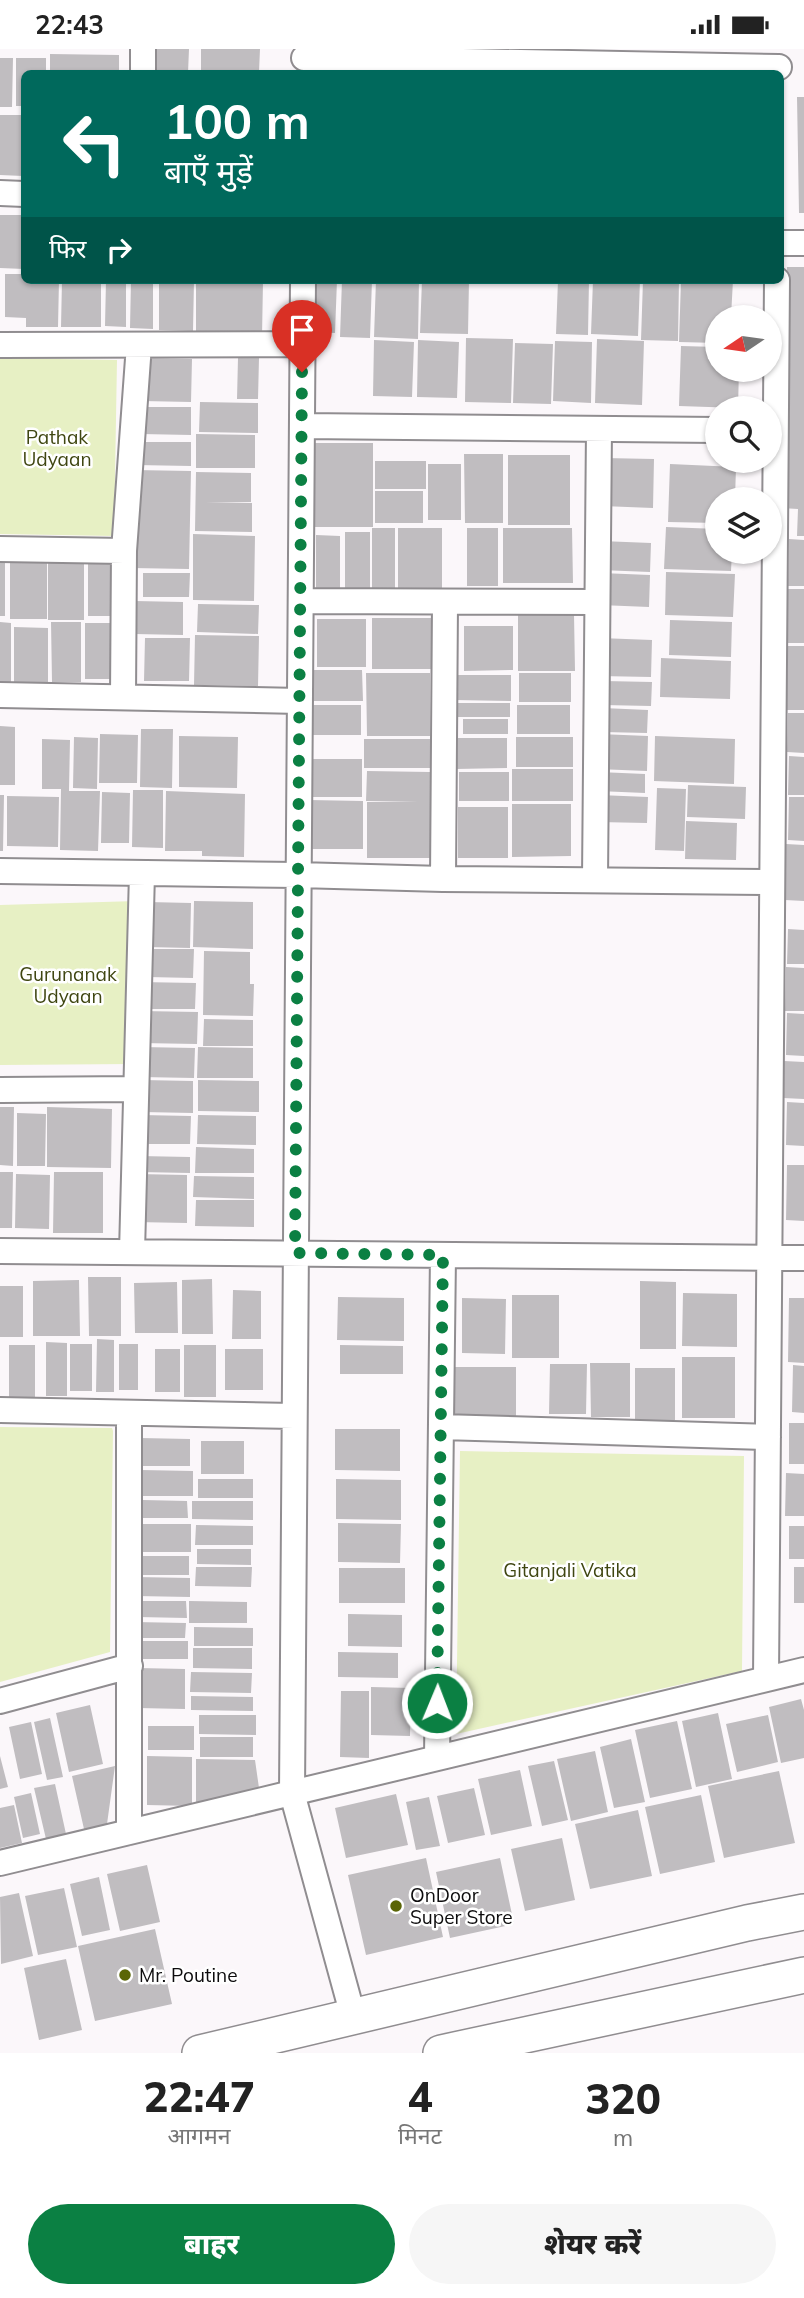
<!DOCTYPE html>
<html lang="hi">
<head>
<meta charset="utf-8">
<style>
	:root { --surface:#fff; --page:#f6f6f6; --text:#222; --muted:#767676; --accent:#0b8043 }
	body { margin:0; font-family:Mulish,"Noto Sans Devanagari",sans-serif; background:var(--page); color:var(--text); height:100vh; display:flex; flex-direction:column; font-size:26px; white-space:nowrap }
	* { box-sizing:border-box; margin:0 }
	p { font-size:23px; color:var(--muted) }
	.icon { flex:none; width:38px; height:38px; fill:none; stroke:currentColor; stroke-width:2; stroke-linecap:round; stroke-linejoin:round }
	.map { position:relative; height:2004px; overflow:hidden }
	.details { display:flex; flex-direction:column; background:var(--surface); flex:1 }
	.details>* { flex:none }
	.guide { position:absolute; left:21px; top:21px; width:763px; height:214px; border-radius:10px; box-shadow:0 2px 5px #0004; background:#00695c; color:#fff; overflow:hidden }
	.needle { width:46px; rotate:257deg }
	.fabs { position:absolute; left:705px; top:256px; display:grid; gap:14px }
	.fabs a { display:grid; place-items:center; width:77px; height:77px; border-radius:50%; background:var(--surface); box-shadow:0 2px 5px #0004; font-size:35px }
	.pin { position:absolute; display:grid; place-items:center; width:60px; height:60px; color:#fff; margin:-72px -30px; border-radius:50% 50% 50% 0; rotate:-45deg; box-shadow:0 0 7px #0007 }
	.pin .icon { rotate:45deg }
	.me { position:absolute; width:77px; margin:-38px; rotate:1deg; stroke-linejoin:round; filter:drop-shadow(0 0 5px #0008) }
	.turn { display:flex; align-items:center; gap:24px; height:147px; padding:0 28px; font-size:32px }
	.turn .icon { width:91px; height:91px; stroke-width:2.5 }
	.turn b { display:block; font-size:49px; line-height:60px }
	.then { display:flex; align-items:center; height:66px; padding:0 28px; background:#0003; gap:14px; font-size:26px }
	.eta { display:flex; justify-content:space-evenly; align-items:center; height:119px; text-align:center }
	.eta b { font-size:42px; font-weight:800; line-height:49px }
	.action { display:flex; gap:14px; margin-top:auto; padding:14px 28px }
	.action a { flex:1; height:80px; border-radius:42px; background:var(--accent); color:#fff; font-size:28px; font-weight:800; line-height:80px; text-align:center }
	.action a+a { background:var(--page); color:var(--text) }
	.status { display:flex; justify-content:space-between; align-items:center; height:49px; padding:0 35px; background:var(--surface); direction:ltr }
	.status svg { height:19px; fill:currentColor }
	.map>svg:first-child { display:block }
	.green { fill:#e7f0c4 }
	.building { fill:#c0bdc0 }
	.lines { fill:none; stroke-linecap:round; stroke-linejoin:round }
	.minor-casing { stroke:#908d90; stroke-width:28 }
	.secondary-casing { stroke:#908d90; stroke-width:38 }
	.minor { stroke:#fff; stroke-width:24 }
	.secondary { stroke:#fff; stroke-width:35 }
	.route { stroke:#0b8043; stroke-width:12; stroke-dasharray:0 21.6 }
	.poi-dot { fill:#5a6506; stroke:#fff; stroke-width:2.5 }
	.labels { text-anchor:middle; stroke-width:5; stroke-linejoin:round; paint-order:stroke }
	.park-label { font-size:19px; fill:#3f4611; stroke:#fff }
	.poi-label { font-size:19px; fill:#0d0c0d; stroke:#fff; text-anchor:start }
</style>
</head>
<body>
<div class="status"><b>22:43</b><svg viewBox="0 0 49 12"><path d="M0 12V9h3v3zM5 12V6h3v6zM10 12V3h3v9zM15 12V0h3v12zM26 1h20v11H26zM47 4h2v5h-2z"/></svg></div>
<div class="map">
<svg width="804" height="2004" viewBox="0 0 804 2004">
	<rect width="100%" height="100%" fill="#fbf7fa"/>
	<path class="green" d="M0,309L117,311L114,487L0,485Z
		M137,852L133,1015L0,1016V856Z
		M0,1378L112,1379L113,1382L110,1603L0,1633Z
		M460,1402L744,1407L742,1622L456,1685Z"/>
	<path class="building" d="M147,0H189L188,24L146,23Z
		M201,0H260L259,23L201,22Z
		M50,5L119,6V24H50Z
		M0,9H13L12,58H0Z
		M16,9H46V24H24V57H16Z
		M797,48H804V164H799Z
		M0,66H24L23,127L0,126Z
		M0,166H24V220L0,219Z
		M787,218H804V487H797L798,460L781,459Z
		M5,225H24V231H59L58,278H26V269L5,268Z
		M62,231H101V278H61Z
		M106,231H126V278L105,277Z
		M131,231H153V280L130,279Z
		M159,231H194L193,282L159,281Z
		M196,231L263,232L262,288L196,287Z
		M316,231H337L335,284L314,283Z
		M342,231H372L370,289L340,288Z
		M376,231H419L418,290L374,288Z
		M422,231H469L468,285L420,284Z
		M558,231H589L588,286L556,285Z
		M593,231H640L638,287L591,285Z
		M643,231H679L678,292L641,291Z
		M681,231H733L731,268H718V294L679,293Z
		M466,289L513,290L511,354L465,353Z
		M597,290L644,292L642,356L595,354Z
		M374,291L414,293L412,348L373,347Z
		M418,291L459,293L457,349L417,348Z
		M555,292L592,293L591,354L553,352Z
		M515,294L553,295L551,355L513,354Z
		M681,297L718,298V320H739L738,359L679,357Z
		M143,309L192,310L191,353L142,352Z
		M238,309H259L258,350H237Z
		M200,353L258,354V384L199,383Z
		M141,358H191V386L141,385Z
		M196,385L255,386V419H196Z
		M137,393H191V417L136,416Z
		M312,394H373V478H312Z
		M464,405H503V474H465Z
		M508,406H570V476H508Z
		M604,409L654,410L653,459L602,457Z
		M375,412H426V440H375Z
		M428,415H461V471H428Z
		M670,415L736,418L735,450H718V474L668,473Z
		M134,421L191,422L189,520L132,519Z
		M196,423L251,424V453H206L252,454V483L195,482Z
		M375,442H423V474H375Z
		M666,478L718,480V502H732L731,522L664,520Z
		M372,479H395V539H372Z
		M398,479H442V542H398Z
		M467,479H498V537H467Z
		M503,479H572L573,534H503Z
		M345,483H370V539H345Z
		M193,485L255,487L254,552L193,551Z
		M316,486L340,487V544L316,543Z
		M789,490L804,491V537H788Z
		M601,492L651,494L650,523L600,521Z
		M10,510H47V570H10Z
		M0,514H5V567H0Z
		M48,514H84V571H48Z
		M88,514H111V567H88Z
		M666,523L735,525L733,568L665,566Z
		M143,524H190L189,548H143Z
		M601,524L650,526L649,558L600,556Z
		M788,540H804V594H786Z
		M135,552L183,553V586L135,585Z
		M198,555L259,556L258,585L197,583Z
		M518,565H574L575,622H518Z
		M372,569H431L432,620H372Z
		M317,570H366V618H317Z
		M670,571L732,573L731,608L669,606Z
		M0,573L11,574V633H0Z
		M51,573H81V633H52Z
		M85,574H112V630H85Z
		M464,577H513V621L464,622Z
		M14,578L48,579V633H14Z
		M195,586L259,587L258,637L194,636Z
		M145,589H190L189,632H144Z
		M600,589L652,591L651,628L599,627Z
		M788,597H804V661H786Z
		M661,609L731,612L730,650L660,648Z
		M308,621H362L363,652H308Z
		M366,624H430V687H367Z
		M519,624H571V653H519Z
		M454,626H511V652L454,651Z
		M604,632L652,633L651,657L603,656Z
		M452,654H510V668H452Z
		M310,656H361V686H310Z
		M517,656H570V685H517Z
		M603,659L648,661L647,684L603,683Z
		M788,664H804V704L787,703Z
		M463,670H508V685H463Z
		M0,677L15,678V736H0Z
		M141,680H173L172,739L140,738Z
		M100,685L138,686L137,734H99Z
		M599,685L648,687L647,722L597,720Z
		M179,687L238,688L237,739L179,738Z
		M655,687L735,690L734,735L654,732Z
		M74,688L98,689L97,740L73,739Z
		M516,688H573V718H516Z
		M456,689H507V719L456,720Z
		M42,690L70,691L69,742H100L98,802L60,801L61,740H42Z
		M364,690H430V719H364Z
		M789,707L804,708V746H788Z
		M303,710H362V748H303Z
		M512,720H573V752H512Z
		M367,722L430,723L431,809H367V753L418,752H366Z
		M459,723H509V752H459Z
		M599,723L645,725V744L598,742Z
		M688,736L746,738L745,770L687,768Z
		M657,739L686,740L684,802L655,801Z
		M133,741H163V799L132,798Z
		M166,742L245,745L244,808L202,807V802H165Z
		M102,743L130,744L129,794H101Z
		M0,746H4L3,802H0Z
		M599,746L648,748L647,774L598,773Z
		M7,747L59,748L58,798L7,797Z
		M789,748H804V792L788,791Z
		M309,751L363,752V800H309Z
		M512,755H571V807L512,808Z
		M458,758H508V809H458Z
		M686,772L737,774L736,811L685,810Z
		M786,795L804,796V852L785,851Z
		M194,852L253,853V900L193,898Z
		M148,853L191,854L190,899L147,898Z
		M788,880L804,881V915H787Z
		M149,900H194L193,929L148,928Z
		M204,902L250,903V935H254L253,967L203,966Z
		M786,918L804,919V962H785Z
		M140,933L196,934L195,960H139Z
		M141,962L198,963L197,995L140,994Z
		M787,964L804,965V1007L786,1006Z
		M204,970L253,971V997H203Z
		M141,998L195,999L194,1029L141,1028Z
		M198,998L253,999V1029H197Z
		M784,1012L804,1013V1050L783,1049Z
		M142,1031L193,1032V1064L142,1063Z
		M198,1031L259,1032V1063L198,1062Z
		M787,1053L804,1054V1097L786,1096Z
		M0,1058H14L13,1117L0,1116Z
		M47,1058L112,1060L111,1119L47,1118Z
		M17,1064L46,1065L45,1117H17Z
		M141,1066L191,1067L190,1095H140Z
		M198,1066L256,1067V1096L197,1095Z
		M196,1098L254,1100V1124H195Z
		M139,1107L190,1108V1124L139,1123Z
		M787,1116H804V1172L786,1171Z
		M0,1123H13L12,1179H0Z
		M54,1123H103V1184H53Z
		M16,1125L50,1126L49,1180L15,1179Z
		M136,1125L187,1126V1174L135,1173Z
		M194,1127L254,1128V1150L193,1148Z
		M196,1151H254V1178L195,1177Z
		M88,1228H121V1287H89Z
		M212,1230L213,1285H182V1231Z
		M79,1231L80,1287H33V1232Z
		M640,1232L676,1233V1300H640Z
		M177,1233L178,1284H135L134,1234Z
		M0,1237H23V1288H0Z
		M233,1241L261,1242V1290H232Z
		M683,1244L737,1245V1298L682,1297Z
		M512,1246H559V1309H512Z
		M338,1248L404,1249V1292L337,1291Z
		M462,1249L506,1250L505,1305L462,1304Z
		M789,1249H804V1314L788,1313Z
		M97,1290L114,1291V1343H96Z
		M46,1293L67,1294V1347H46Z
		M70,1295H92V1342H70Z
		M119,1295H138V1341H119Z
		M9,1296H35V1348H9Z
		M184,1296H216V1348H184Z
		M340,1296L403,1297V1325H340Z
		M155,1300H180V1343H155Z
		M225,1300H263V1341H225Z
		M682,1308H735V1369H682Z
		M590,1314H630V1368H591Z
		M550,1315H587L586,1365H549Z
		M793,1316L804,1317V1364L792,1363Z
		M453,1318H516V1371H453Z
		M635,1319H675V1371H635Z
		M789,1374H804V1415H789Z
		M335,1380H400V1422L335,1421Z
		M140,1389L190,1390V1417H139Z
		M201,1392H244V1425H201Z
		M141,1421L193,1422V1447H141Z
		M786,1424L804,1425V1467H785Z
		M198,1430H253V1449H198Z
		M336,1430L401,1431V1471L336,1470Z
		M143,1451L187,1452L188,1469H143Z
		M192,1452H253V1471L192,1470Z
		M338,1474L401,1475L400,1514L338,1513Z
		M141,1475H191V1503H140Z
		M196,1476L253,1477V1496H195Z
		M789,1477H804V1510H789Z
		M197,1500H251V1516L197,1515Z
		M135,1507H189V1526H135Z
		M196,1518H252L251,1538L195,1537Z
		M794,1518H804V1554H794Z
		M339,1519H405V1554H339Z
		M136,1528L190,1529V1548L136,1547Z
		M139,1552H186L187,1569L138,1568Z
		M189,1552L247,1553V1574H189Z
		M348,1565L402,1566V1598L348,1597Z
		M135,1573L186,1574L185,1589H135Z
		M194,1578L253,1579V1597H194Z
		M134,1592H188V1610H134Z
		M193,1599H252V1620L193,1619Z
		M338,1603L398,1604V1629L338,1628Z
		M138,1619L185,1620V1660L138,1659Z
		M191,1623L252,1624L251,1644L190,1643Z
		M371,1638L411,1639L410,1687L371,1686Z
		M341,1642H369V1709L340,1708Z
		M191,1647L253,1648V1662L191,1661Z
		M801,1650L804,1661V1709L781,1714L769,1658Z
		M90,1656L103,1715L69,1723L56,1664Z
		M718,1664L732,1730L696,1738L682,1672Z
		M199,1666H256V1686L199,1685Z
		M768,1666L778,1713L737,1723L726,1675Z
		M50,1669L63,1728L47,1731L34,1673Z
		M677,1672L692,1740L650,1749L635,1681Z
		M31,1673L42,1725L20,1730L9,1678Z
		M148,1677H194V1701H148Z
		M200,1688H253V1708H200Z
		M631,1690L645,1753L614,1759L600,1698Z
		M595,1702L608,1763L571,1772L557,1710Z
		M0,1707L8,1738L0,1740Z
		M147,1707L192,1708V1757L147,1756Z
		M196,1710L255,1711L259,1739L196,1755Z
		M554,1712L568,1771L542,1777L528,1717Z
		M115,1717L107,1775L84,1780L72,1727Z
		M520,1721L532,1777L491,1786L478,1730Z
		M779,1722L795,1794L724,1809L708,1737Z
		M55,1735L66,1785L46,1790L34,1739Z
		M474,1739L485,1786L448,1794L437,1747Z
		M31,1744L40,1785L23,1789L14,1748Z
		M396,1745L408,1796L346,1809L335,1759Z
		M701,1746L715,1813L660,1825L645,1758Z
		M429,1748L440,1797L416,1801L406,1753Z
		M14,1756L22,1794L0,1799V1759Z
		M638,1761L652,1827L590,1840L575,1775Z
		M562,1789L575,1851L525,1862L511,1800Z
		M426,1809L443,1888L366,1906L348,1826Z
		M500,1809L514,1875L450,1889L436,1823Z
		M147,1816L160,1873L120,1882L107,1825Z
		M99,1828L110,1881L82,1887L70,1835Z
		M64,1839L77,1898L38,1906L25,1847Z
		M19,1844L33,1907L1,1915L0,1848Z
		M155,1880L172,1955L95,1972L78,1897Z
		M66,1910L82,1981L39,1991L24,1919Z"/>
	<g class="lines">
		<g class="minor-casing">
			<path id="minor" d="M304,9L779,18
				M143,24V0
				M0,144L24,145
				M780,194H804
				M303,231L292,1744L353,1967
				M0,296L302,295
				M302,377L718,381
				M0,500L124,502
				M301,552L597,553
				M0,646L300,652
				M123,647L124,502L139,296
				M0,822L298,826L443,830L772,833
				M443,830L445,554
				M595,830L599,380
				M0,1041L136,1040
				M0,1202L804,1209
				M132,1203L142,824
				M0,1361L294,1367
				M129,1364V1783
				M441,1378L768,1388
				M766,1630L777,231
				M0,1652L130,1617
				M437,1709L443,1206
				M0,1814L804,1621"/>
		</g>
		<g class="secondary-casing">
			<path id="secondary" d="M200,2004L747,1874L804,1863
				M441,2004L804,1926"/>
		</g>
		<use href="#minor" class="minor"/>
		<use href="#secondary" class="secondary"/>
	</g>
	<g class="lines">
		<path class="route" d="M302,323L295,1204L443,1206L437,1654"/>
	</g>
	<g class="poi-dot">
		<circle cx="396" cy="1857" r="7"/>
		<circle cx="125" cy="1926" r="7"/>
	</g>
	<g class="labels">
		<g class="park-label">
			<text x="57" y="395">Pathak<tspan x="57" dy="22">Udyaan</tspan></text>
			<text x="68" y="932">Gurunanak<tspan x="68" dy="22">Udyaan</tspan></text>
			<text x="570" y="1528">Gitanjali Vatika</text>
		</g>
		<g class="poi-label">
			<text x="410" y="1853">OnDoor<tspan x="410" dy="22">Super Store</tspan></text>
			<text x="139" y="1933">Mr. Poutine</text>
		</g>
	</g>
</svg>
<div class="fabs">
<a><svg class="needle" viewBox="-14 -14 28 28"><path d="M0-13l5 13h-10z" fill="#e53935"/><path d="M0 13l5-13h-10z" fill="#767676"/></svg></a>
<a><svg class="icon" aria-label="search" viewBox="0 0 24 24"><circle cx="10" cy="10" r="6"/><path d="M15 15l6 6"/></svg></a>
<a><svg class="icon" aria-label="layers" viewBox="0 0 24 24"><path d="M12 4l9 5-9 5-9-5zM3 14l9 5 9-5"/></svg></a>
</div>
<div class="pin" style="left:302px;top:323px;background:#d93025"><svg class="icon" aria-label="arrive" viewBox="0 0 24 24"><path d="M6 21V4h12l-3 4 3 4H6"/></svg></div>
<svg class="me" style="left:437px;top:1654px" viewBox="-20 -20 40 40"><circle r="17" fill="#0b8043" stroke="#fff" stroke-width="3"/><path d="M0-11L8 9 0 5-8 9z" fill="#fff"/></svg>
<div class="guide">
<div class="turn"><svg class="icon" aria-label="left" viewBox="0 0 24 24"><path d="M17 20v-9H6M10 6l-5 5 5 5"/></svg><div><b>100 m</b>बाएँ मुड़ें</div></div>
<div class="then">फिर<svg class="icon" aria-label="right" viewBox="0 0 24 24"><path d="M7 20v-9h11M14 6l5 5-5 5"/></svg></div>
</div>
</div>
<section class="details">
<div class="eta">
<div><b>22:47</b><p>आगमन</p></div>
<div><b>4</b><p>मिनट</p></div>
<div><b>320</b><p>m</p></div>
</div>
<div class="action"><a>बाहर</a><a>शेयर करें</a></div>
</section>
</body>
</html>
